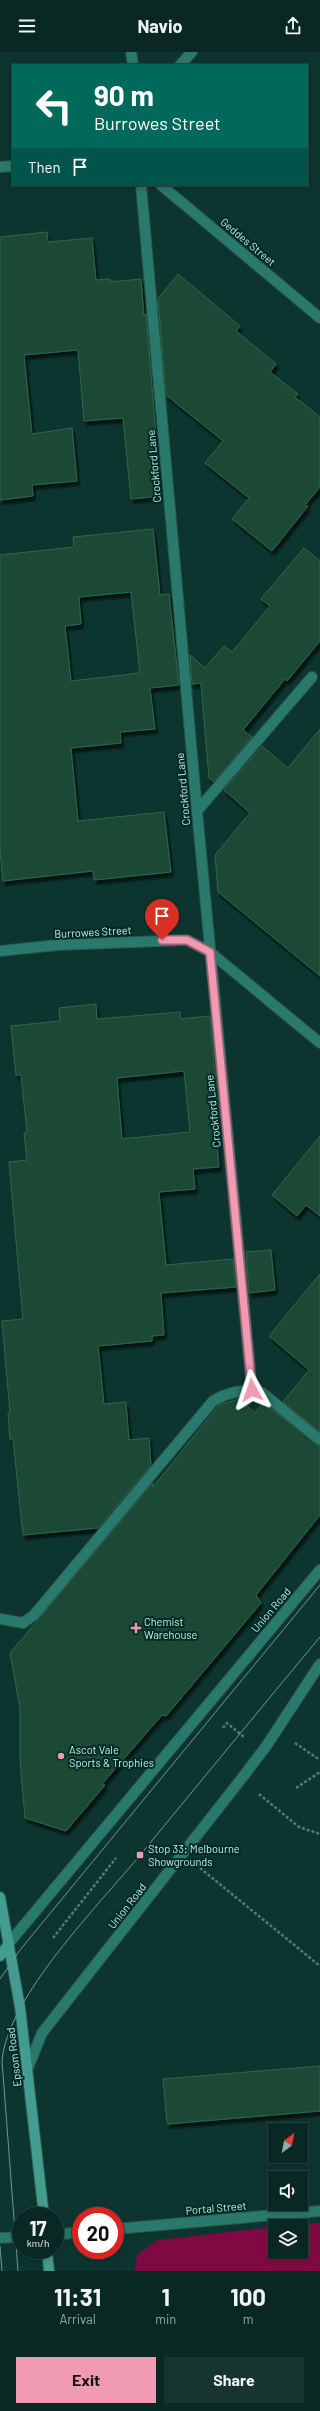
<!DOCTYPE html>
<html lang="en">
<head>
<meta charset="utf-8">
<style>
	:root { --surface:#0a2823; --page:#183430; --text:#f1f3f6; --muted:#99a6a6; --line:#2a4441; --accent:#f19ab4 }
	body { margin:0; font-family:Barlow,sans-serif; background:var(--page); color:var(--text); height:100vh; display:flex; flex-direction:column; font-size:15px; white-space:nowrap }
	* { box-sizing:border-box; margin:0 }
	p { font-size:13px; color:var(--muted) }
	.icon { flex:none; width:22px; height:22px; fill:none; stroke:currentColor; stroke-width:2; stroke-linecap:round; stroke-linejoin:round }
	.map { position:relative; height:2219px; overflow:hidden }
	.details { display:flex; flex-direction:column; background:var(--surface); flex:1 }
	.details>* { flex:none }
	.guide { position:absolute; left:12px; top:12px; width:296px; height:122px; border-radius:0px; box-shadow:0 2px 6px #0003,0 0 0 1px var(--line); background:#00695c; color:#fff; overflow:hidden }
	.needle { width:26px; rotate:32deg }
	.controls { position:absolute; left:268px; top:2071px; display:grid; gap:8px }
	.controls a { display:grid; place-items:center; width:40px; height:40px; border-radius:0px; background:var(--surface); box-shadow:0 2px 6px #0003,0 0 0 1px var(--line); font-size:20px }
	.speed { position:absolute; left:12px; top:2155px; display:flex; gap:8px; font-size:20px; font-weight:700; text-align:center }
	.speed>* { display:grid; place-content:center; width:52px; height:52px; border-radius:50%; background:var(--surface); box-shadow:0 2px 6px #0003,0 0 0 1px var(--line); line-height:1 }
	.speed small { font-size:10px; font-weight:400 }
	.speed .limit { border:6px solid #d22; background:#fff; color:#111 }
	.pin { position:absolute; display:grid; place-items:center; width:34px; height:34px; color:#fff; margin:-41px -17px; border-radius:50% 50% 50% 0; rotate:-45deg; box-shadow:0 0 4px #0007 }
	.pin .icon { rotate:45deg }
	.me { position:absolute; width:44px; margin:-22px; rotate:355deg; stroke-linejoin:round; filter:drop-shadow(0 0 3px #0008) }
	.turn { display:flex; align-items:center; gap:14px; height:84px; padding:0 16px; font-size:18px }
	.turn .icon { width:52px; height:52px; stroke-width:2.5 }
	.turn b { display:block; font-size:28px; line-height:34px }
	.then { display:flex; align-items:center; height:38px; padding:0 16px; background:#0003; gap:8px; font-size:15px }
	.eta { display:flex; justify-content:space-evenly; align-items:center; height:68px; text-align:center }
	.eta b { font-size:24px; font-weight:700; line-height:28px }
	.cta { display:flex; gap:8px; margin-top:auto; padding:8px 16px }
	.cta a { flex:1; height:46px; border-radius:0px; background:var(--accent); color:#111; font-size:16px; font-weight:700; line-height:46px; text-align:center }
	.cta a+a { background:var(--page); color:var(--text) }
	header { display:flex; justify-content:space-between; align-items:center; height:52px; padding:0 16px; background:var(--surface); font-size:18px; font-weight:700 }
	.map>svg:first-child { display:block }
	.green { fill:#800941 }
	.building { fill:#1b4a34; stroke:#2e684c; fill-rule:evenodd; filter:url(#shadow) }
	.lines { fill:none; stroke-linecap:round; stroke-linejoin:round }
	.service-casing { stroke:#2b524c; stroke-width:12 }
	.minor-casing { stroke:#2b524c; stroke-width:12 }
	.tertiary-casing { stroke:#2b524c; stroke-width:12 }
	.secondary-casing { stroke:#2b524c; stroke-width:12 }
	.path { stroke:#557b75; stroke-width:2.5; stroke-dasharray:3 2; stroke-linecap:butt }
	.service { stroke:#29796c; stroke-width:10 }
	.minor { stroke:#29796c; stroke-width:10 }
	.tertiary { stroke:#29796c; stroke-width:10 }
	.secondary { stroke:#429d8e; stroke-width:10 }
	.tram { stroke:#719790; stroke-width:1 }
	.route-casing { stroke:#9d6475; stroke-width:10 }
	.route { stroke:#f19ab4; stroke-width:7 }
	.poi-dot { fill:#f19ab4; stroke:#012b25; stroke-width:1.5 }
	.labels { text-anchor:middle; stroke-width:4; stroke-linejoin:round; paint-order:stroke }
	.street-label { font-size:11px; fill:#c7ebe3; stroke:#012b25 }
	.poi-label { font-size:11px; fill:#c7ebe3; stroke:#012b25; text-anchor:start }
</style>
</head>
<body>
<header><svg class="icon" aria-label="menu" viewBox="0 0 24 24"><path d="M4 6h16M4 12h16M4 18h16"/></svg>Navio<svg class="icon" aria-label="share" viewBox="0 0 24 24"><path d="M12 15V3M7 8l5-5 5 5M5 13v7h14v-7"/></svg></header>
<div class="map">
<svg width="320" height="2219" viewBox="0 0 320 2219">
	<defs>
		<filter id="shadow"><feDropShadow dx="2.5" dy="4.5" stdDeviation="1" flood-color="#0009"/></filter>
	</defs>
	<rect width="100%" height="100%" fill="#0d352f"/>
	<path class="green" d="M320,2171V2219H135L137,2203L158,2188L275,2175V2200H301V2174H285Z"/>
	<path class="building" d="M47,180L48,190L92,186L96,228L110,227V230L141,227L144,264L146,262L161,444L131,447L123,366L84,369L78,298L24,303L32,382L72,376L77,429L32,433L33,444L0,448V185Z
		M178,222L240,274L236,279L276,312L270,320L298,342L295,345L320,365V435L305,453L308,454L272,499L232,467L249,446L205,411L223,389L166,343L158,247Z
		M153,477L160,543L169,542L179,633L150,636L155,677L120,680L121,691L71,696L78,769L164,760L171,820L94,828L93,819L3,829L0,798V503L74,495L73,485ZM131,540L140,621L71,629L65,574L81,572L79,545Z
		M304,496L320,509V589L287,629L285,627L243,678L252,685L214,730L209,726L201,631L192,632L190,603L205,616L224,594L232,600L270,554L261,547Z
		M320,677V924L218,840L215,803L250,761L224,738L262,694L288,716Z
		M96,952L97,967L180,960L181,967L210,964L220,1075L216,1076L219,1115L193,1117L195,1137L159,1140L166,1213L233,1207L236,1235L161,1241L164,1283L152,1284V1289L98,1294L104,1352L126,1350L129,1388L149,1386L151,1413L98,1476L23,1483L13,1387H10L8,1361H10L2,1269L23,1267L9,1110L27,1108L24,1081L27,1080L21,1023H16L11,974L60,969L59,956ZM184,1019L190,1080L122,1087L117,1026Z
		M320,1084V1164L306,1153L297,1164L272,1143Z
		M271,1198L275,1238L249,1241L246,1200Z
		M320,1222V1380L283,1350L309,1318L269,1284Z
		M239,1347L255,1361L263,1351L320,1394V1463L256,1543L261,1551L166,1664L162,1663L102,1732L105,1733L66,1779L25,1766L20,1707V1656L10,1601L153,1431V1435L219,1353Z
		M320,2014V2059L168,2072L167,2069L163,2027Z"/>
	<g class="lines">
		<g class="service-casing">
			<path id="service" d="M131,0L133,13
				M180,13L192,0
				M141,133L197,759L252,1338
				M197,759L312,625
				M0,1567L23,1571L34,1563L213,1349C226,1341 246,1336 261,1340L320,1388"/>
		</g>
		<g class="minor-casing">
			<path id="minor" d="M0,115L13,114
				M161,133L320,266
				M0,899L58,893L187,888L210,900L320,991
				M115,2177L320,2159
				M55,2183L81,2180
				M0,2186L21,2185"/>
		</g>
		<g class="tertiary-casing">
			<path id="tertiary" d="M9,1891L320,1518
				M28,2016L42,1981L242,1726L267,1693L320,1612"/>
		</g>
		<g class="secondary-casing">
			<path id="secondary" d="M0,1845L20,1955L44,2164
				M0,1904L9,1891
				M47,2198L49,2219"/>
		</g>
		<path class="path" d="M223,1676L227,1671L244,1685
			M295,1691L320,1708
			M296,1736L320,1720
			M259,1742L299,1775L320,1782
			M200,1816L320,1914
			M53,1886L116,1806"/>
		<use href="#service" class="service"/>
		<use href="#minor" class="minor"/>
		<use href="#tertiary" class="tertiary"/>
		<use href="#secondary" class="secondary"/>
		<path class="tram" d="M0,1927L20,1898L320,1533
			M0,2194L2,2219
			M18,2219L2,2009C7,1945 100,1852 141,1802C201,1729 260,1657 320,1585"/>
	</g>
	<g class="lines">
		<g class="route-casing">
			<path id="route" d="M162,888H187L210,900L252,1338"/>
		</g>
		<use href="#route" class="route"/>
	</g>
	<g class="poi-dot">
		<path d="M134 1570h4v4h4v4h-4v4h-4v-4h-4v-4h4z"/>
		<circle cx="61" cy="1704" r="4"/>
		<rect x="136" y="1799" width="8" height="8" rx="2"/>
	</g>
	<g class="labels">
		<g class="street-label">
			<text transform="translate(248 190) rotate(40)" y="4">Geddes Street</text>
			<text transform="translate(154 414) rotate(-95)" y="4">Crockford Lane</text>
			<text transform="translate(183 737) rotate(-95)" y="4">Crockford Lane</text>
			<text transform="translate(93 880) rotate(-3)" y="4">Burrowes Street</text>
			<text transform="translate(213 1059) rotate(-96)" y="4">Crockford Lane</text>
			<text transform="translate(271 1558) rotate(-50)" y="4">Union Road</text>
			<text transform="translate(127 1854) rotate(-52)" y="4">Union Road</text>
			<text transform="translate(14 2005) rotate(-97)" y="4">Epsom Road</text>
			<text transform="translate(216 2156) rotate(-5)" y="4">Portal Street</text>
		</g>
		<g class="poi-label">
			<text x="144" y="1574">Chemist<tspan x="144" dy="13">Warehouse</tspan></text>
			<text x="69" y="1702">Ascot Vale<tspan x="69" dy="13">Sports &amp; Trophies</tspan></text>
			<text x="148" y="1801">Stop 33: Melbourne<tspan x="148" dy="13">Showgrounds</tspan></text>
		</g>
	</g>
</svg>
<div class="controls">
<a><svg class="needle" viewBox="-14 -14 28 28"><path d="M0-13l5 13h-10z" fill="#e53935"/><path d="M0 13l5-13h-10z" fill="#99a6a6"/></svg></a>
<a><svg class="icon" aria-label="sound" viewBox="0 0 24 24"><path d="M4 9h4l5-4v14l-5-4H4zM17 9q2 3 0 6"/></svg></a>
<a><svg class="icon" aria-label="layers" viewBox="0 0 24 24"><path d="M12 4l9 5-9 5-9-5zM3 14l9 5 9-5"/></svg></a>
</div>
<div class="speed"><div>17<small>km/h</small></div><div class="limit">20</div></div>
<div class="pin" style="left:162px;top:888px;background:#d93025"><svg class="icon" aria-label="arrive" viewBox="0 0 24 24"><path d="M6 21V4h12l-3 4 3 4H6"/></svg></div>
<svg class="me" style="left:252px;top:1338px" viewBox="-20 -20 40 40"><path d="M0-17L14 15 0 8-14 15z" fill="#f19ab4" stroke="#fff" stroke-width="4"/></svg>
<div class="guide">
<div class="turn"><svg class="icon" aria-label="left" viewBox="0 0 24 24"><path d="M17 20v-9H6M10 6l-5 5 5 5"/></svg><div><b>90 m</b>Burrowes Street</div></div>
<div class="then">Then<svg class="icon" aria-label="arrive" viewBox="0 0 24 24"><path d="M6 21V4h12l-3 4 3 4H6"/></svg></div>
</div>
</div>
<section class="details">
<div class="eta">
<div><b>11:31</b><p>Arrival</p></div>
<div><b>1</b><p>min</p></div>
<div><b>100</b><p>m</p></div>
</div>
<div class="cta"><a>Exit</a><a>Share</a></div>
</section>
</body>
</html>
